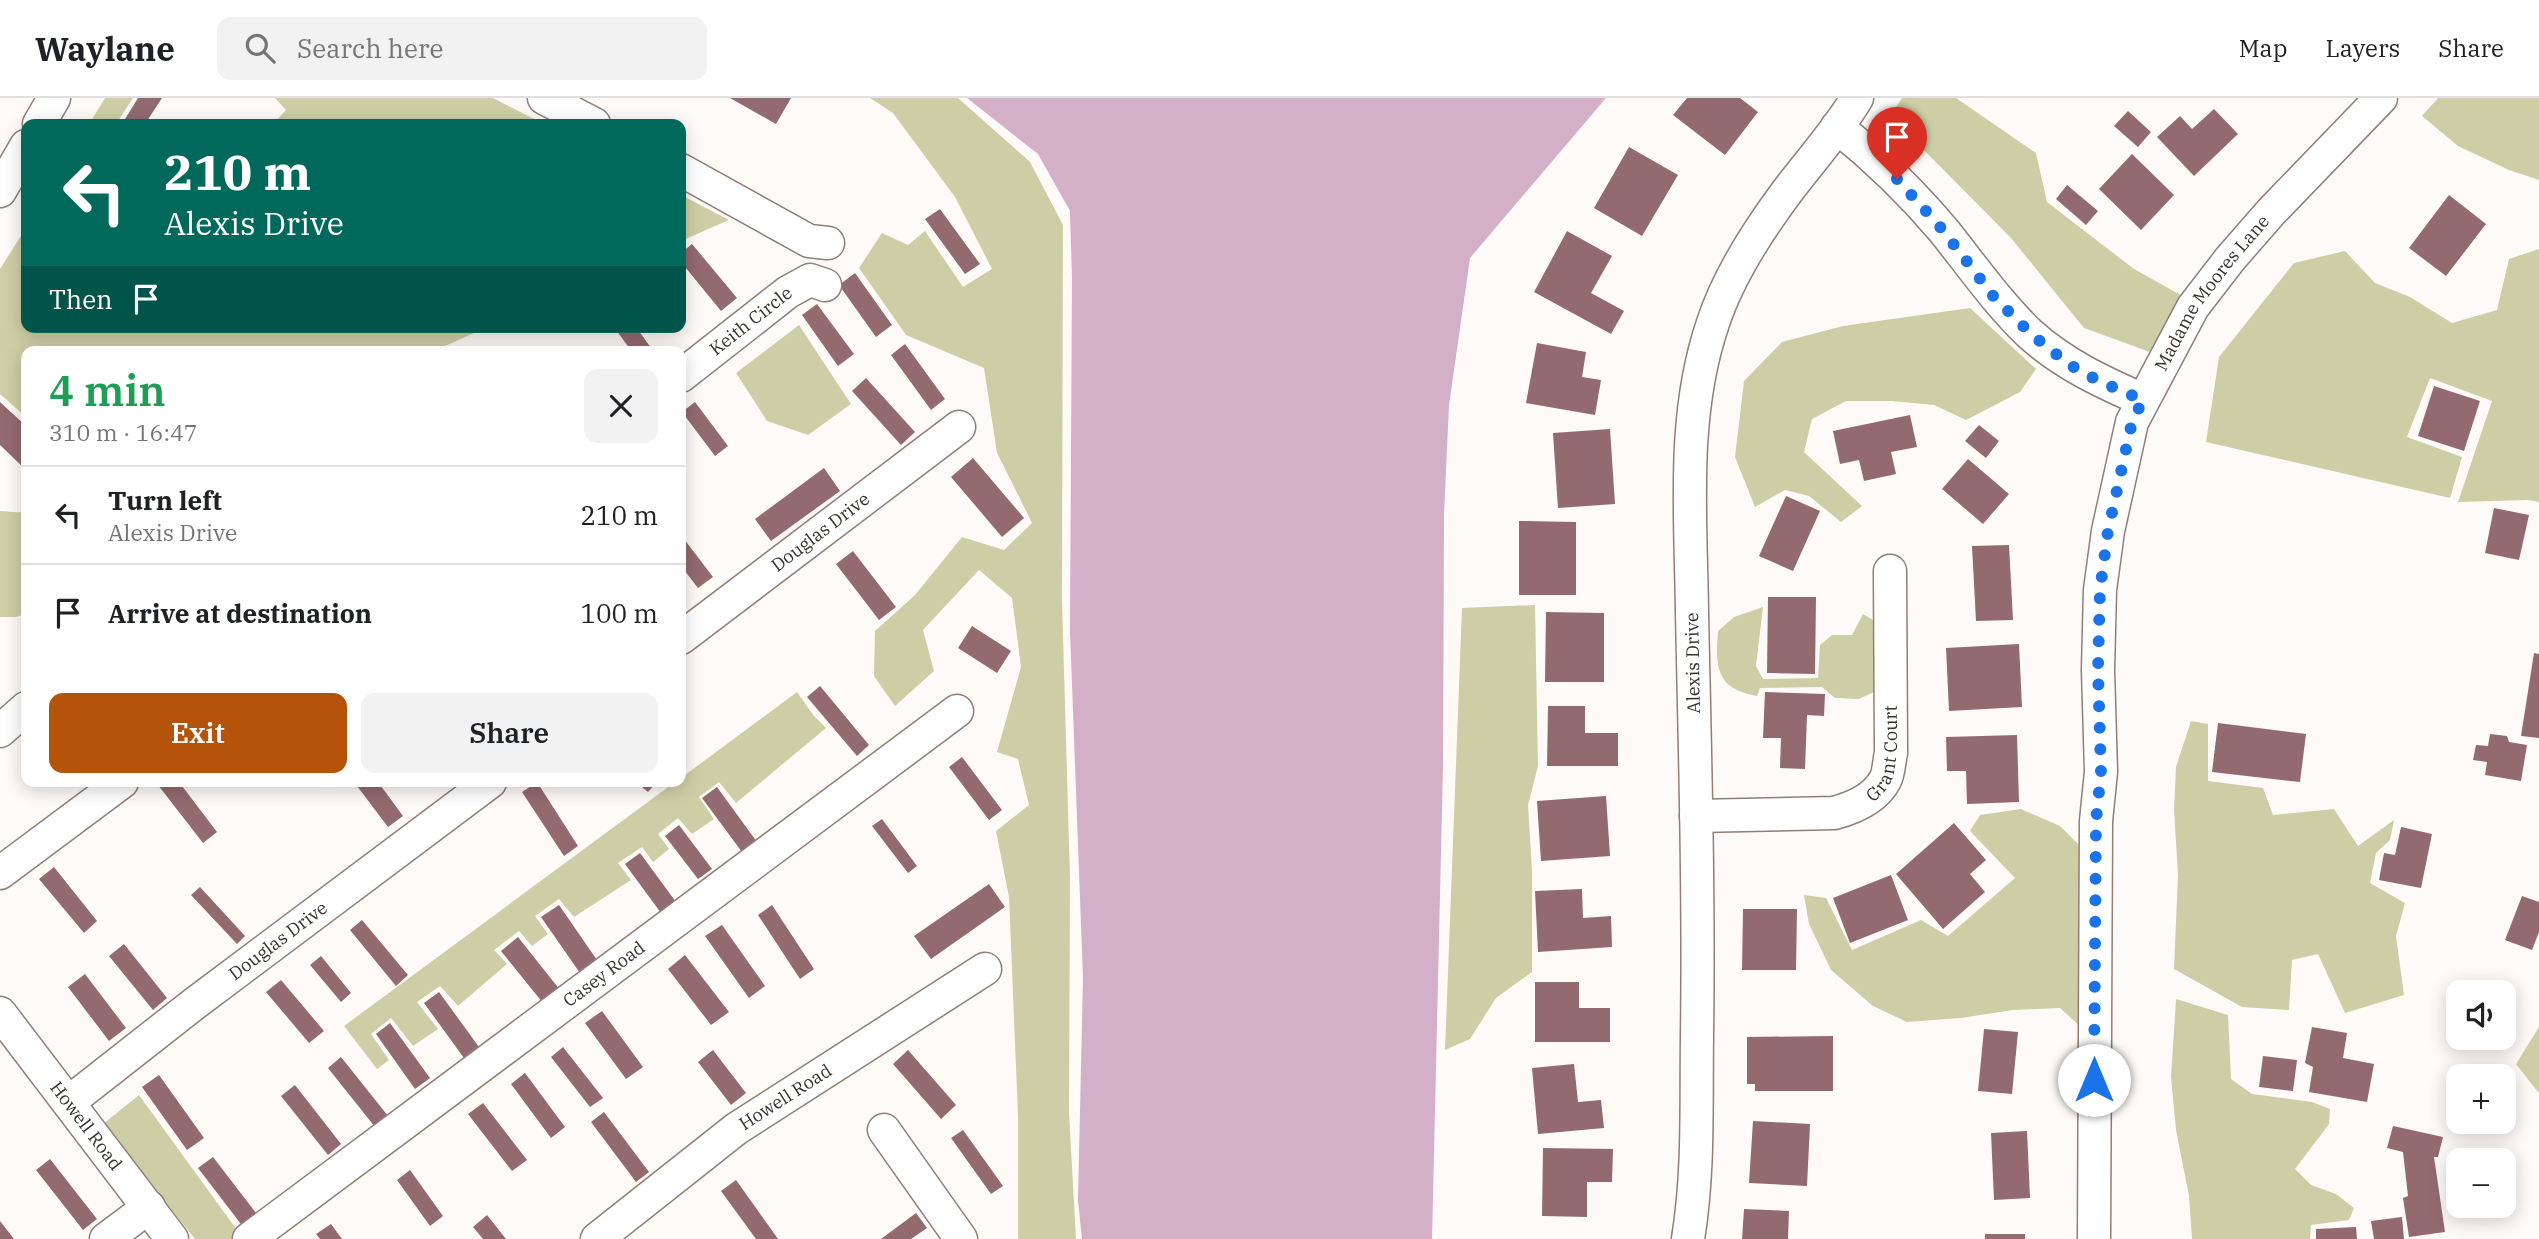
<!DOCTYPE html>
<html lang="en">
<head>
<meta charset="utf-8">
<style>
	:root { --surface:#fff; --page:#f2f2f2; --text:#202124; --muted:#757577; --line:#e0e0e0; --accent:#b45309 }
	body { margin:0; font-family:"IBM Plex Serif",serif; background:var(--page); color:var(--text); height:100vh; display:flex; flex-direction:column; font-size:26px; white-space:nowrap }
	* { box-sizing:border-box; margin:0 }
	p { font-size:23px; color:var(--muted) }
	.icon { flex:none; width:38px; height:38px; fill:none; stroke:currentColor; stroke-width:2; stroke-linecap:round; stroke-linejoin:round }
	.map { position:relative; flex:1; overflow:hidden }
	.sheet { position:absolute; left:21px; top:248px; width:665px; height:441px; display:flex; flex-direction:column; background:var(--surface); border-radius:14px; box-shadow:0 4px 18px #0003 }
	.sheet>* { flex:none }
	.hud { position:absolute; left:21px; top:21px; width:665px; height:214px; border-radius:14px; box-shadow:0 4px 18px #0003; background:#00695c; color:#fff; overflow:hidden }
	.controls { position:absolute; left:2446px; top:882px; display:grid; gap:14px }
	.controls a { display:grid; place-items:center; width:70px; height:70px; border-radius:14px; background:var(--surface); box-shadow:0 4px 18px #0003; font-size:35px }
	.pin { position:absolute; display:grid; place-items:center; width:60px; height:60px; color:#fff; margin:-72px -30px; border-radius:50% 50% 50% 0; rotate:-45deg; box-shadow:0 0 7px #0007 }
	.pin .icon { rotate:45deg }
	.me { position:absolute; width:77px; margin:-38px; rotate:0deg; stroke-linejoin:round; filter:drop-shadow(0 0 5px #0008) }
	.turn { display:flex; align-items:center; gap:24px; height:147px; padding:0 28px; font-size:32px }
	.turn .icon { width:91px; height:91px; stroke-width:2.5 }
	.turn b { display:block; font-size:49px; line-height:60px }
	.then { display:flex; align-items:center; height:66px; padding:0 28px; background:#0003; gap:14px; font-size:26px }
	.round { display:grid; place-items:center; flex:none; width:74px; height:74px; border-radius:14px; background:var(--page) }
	.headline { display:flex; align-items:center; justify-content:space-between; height:119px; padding:0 28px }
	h1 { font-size:42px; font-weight:600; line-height:52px; color:#1e9e55 }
	.cta { display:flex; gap:14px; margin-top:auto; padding:14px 28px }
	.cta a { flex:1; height:80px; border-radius:14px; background:var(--accent); color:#fff; font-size:28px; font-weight:600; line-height:80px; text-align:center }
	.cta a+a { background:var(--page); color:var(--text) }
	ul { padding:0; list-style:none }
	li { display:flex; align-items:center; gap:21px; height:98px; padding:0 28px; border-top:2px solid var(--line) }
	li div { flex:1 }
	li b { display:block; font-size:26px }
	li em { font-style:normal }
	header { display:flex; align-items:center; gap:42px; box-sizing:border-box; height:98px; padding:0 35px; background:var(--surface); border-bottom:2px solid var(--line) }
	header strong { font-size:33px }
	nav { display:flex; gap:38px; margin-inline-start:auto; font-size:24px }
	.search { width:490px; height:63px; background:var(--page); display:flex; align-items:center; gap:18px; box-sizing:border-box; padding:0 24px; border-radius:14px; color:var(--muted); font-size:26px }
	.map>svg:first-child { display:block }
	.forest { fill:#cecea6 }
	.water { fill:#d4afc8 }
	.building { fill:#936a6f }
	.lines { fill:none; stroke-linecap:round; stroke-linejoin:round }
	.minor-casing { stroke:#907e77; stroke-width:35 }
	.minor { stroke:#fff; stroke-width:32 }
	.route { stroke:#1a73e8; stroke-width:12; stroke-dasharray:0 21.6 }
	.labels { text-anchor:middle; stroke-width:7; stroke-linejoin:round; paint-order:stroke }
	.street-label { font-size:18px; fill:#39312e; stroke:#fff }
</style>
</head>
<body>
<header>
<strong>Waylane</strong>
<div class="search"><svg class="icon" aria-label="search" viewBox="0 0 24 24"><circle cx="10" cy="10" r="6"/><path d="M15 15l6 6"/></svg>Search here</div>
<nav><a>Map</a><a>Layers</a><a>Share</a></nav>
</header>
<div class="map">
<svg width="2539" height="1141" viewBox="0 0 2539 1141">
	<rect width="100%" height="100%" fill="#fefaf8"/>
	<path class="forest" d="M105,0H133L116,26H89Z
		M275,0H493L544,26H273L286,12Z
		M870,0H958L1030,64L1063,127L1062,503L1070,780L1069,1015L1076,1141H1018V1018L1009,799L996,733L1029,707L1018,661L997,654L1021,569L1012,500L979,472L923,532L934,573L895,608L874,578L875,533L915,497L962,439L1004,452L1032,425L997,355L984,270L906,237L859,170L882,135L908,147L925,133L963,189L992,171L955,99L893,15Z
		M1902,0H1956L2036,55L2047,104L2134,171L2186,200L2150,254L2084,230L2011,140L1890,18Z
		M2438,0H2539V82L2509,72L2458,48L2422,18Z
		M681,97L729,122L681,143Z
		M26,130V229H487L432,254H381L370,250L365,254H26V319L0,296V171Z
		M2539,151V404L2528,402L2458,404L2492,303L2430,280L2407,339L2462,359L2450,400L2206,344L2219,259L2294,165L2345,153L2375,185L2410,199L2452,225L2497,212L2509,161Z
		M1970,210L2036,271L2020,294L1966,322L1934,307L1892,303H1846L1812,321L1804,354L1862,408L1841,424L1809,398L1785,392L1755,409L1735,359L1744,283L1782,244L1843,228Z
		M799,227L851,306L808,337L767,323L736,275Z
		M0,413L26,415V516L16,519H0Z
		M1535,507L1538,668L1528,707L1532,772V874L1496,900L1470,941L1445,952L1462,510Z
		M1763,509L1756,568L1763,581L1818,580L1820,547L1832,537H1852L1863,516L1873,522L1878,592L1859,601L1835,600L1822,589L1760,590L1757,598C1716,591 1715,569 1718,533L1734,519Z
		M797,594L814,618L826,630L736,705L719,684L699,699L714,721L692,736L678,720L658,736L669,751L653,764L642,749L618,765L631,782L574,819L559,801L535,818L548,836L532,848L519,833L494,852L507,866L458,908L440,888L417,904L438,931L413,948L391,920L371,936L389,962L377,971L344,928L675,684H681V680Z
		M2191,623L2208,626V683L2263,690L2273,717L2334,711L2358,748L2394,722L2390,742L2376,755L2370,785L2405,805L2396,838L2404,897L2345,915L2318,856L2292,862L2289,912L2242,909L2174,871L2178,777L2174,712L2176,669Z
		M2021,711L2060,728L2085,753L2084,932L2060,910L2013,912L1961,920L1907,924L1873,908L1831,872L1809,826L1804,797L1826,800L1852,852L1921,822L1948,838L2015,780L1970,733L1980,717Z
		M2176,901L2228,917L2231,981L2252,996L2312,1004L2330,1011L2329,1026L2295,1071L2311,1087L2336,1096L2354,1110L2349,1122L2311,1127L2310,1141H2192L2189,1098L2176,1032L2171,979Z
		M2539,929V994H2538L2516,966Z
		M139,997L237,1132L231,1141H195L103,1026Z"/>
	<path class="water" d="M967,0H1606L1470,160L1449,307L1444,417L1443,667L1432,1141H1082L1078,1102L1083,880L1070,533L1072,180L1070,113L1038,56Z"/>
	<path class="building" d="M138,0H162L145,26H122Z
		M730,0H791L776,26Z
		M1687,0H1740L1758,14L1725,57L1673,17Z
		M2214,11L2238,36L2194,78L2157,39L2180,18L2192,31Z
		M2128,13L2151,34L2138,49L2114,28Z
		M1629,49L1678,77L1642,138L1594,110Z
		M2132,56L2174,97L2141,132L2099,91Z
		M2067,87L2098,113L2086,127L2056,101Z
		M2449,97L2486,126L2446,178L2409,150Z
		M940,111L980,166L965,176L925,121Z
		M1567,133L1612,158L1591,195L1624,213L1611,236L1534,194Z
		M692,146L737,200L721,213L681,164V155Z
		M855,175L892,227L876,239L839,187Z
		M817,206L854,256L838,268L802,217Z
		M614,229H636L654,254H632Z
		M1537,245L1586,254L1582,279L1601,282L1595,317L1526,305Z
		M905,246L945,301L931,312L891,257Z
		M866,280L915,334L901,347L852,293Z
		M2434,288L2480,303L2464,353L2418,338Z
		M0,304L26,328V372L0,347Z
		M695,304L728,348L715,358L682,314Z
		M1910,317L1917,349L1891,354L1896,376L1864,383L1859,362L1840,366L1833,333Z
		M1979,327L1999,343L1986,360L1965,343Z
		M1610,331L1615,406L1558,410L1553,335Z
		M973,360L1024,420L1002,439L951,379Z
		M1968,361L2009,396L1983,426L1942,391Z
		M824,370L840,393L771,443L755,421Z
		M1786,398L1820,413L1793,473L1759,458Z
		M2494,410L2529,417L2519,462L2485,455Z
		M1519,423L1576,424V497H1519Z
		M681,437L713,479L698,490L681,468Z
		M2009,447L2013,522L1976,523L1972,448Z
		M853,453L896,509L879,522L836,466Z
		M1768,499H1816L1815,576L1767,575Z
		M1546,514L1604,515V584H1545Z
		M972,528L1011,553L997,575L958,550Z
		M2019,546L2022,609L1949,613L1946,550Z
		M2534,555L2539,556V640L2521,638Z
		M820,588L869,647L857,658L807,599Z
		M1765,594L1825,596L1824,618L1807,617L1805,671L1780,670L1781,640H1763Z
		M1548,608H1585V635H1618V668H1547Z
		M2218,625L2306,636L2300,684L2212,674Z
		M2490,636L2507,638L2509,644L2527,647L2521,683L2485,677L2487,664L2473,662L2476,647L2488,648Z
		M2017,637L2019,704L1967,706L1966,673H1947L1946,639Z
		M962,659L1002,712L989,722L949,669Z
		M162,684H179L217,734L203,745L158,687Z
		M354,684H378L403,718L388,729Z
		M537,684L578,748L564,758L522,694Z
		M636,684H657L648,694Z
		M717,689L757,744L742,754L702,700Z
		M1606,698L1610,758L1541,763L1537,703Z
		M882,721L917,768L908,775L872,728Z
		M1954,725L1986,762L1970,776L1985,794L1943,831L1896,776Z
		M679,727L712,771L698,781L665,738Z
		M2401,729L2432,736L2421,790L2379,782L2384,755L2395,757Z
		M640,755L676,804L661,815L625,766Z
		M54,769L97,823L84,835L39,781Z
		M1891,777L1908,822L1850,845L1833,800Z
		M989,786L1005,809L931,861L914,838Z
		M200,789L245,838L237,846L191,797Z
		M1582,791L1583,820L1611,818L1612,849L1538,854L1535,793Z
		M2522,798L2539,804V834L2532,852L2505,842Z
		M559,807L597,862L580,875L541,819Z
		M772,807L814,871L800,881L758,817Z
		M1743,811H1797L1796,872H1742Z
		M362,822L408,877L396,888L350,832Z
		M722,827L765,888L749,900L705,838Z
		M518,839L560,892L543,905L501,853Z
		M124,846L167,900L153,912L109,858Z
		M685,857L729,914L711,927L668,871Z
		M321,858L351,895L341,904L310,867Z
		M85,876L126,930L109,943L68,889Z
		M281,882L324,933L309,945L266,894Z
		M1535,884H1579V910H1610V944H1535Z
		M439,894L479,949L464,960L424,905Z
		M602,913L643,969L626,981L585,925Z
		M390,925L430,980L415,991L376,936Z
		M2312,929L2347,935L2343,960L2374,966L2367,1004L2309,994L2313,969L2305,965Z
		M1984,931L2018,934L2012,996L1978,993Z
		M1833,938V993H1755V986H1747V939Z
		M563,949L603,1000L590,1009L551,959Z
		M713,952L746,995L731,1007L698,964Z
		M908,952L956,1007L941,1021L893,966Z
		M2263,958L2297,962L2293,993L2259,989Z
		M341,959L388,1018L375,1029L328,970Z
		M1574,966L1578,1004L1601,1002L1604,1030L1538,1036L1532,970Z
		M525,975L565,1029L551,1040L511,986Z
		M159,977L204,1040L187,1052L142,989Z
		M295,987L341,1046L328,1057L281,998Z
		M483,1005L527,1062L512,1073L468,1016Z
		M604,1014L649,1074L636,1084L591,1024Z
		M1753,1023L1810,1026L1807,1088L1749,1085Z
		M2393,1028L2443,1039L2438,1059H2434L2445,1134L2409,1139L2403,1100L2408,1098L2403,1054L2387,1050Z
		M963,1032L1003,1088L991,1096L951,1040Z
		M2027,1033L2030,1100L1994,1102L1991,1035Z
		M1543,1050L1613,1051L1612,1084H1587V1119L1542,1118Z
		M213,1059L259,1119L244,1130L198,1070Z
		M50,1061L97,1121L83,1132L36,1072Z
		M410,1072L443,1118L430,1128L397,1082Z
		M736,1082L778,1141H756L721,1093Z
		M1744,1111L1789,1113L1788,1141H1742Z
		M916,1115L927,1130L911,1141H881Z
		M487,1117L506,1141H483L473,1129Z
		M2402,1119L2404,1141H2374L2371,1123Z
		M0,1123L14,1141H0Z
		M331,1126L342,1141H320L316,1136Z
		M2356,1129L2357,1141H2316V1131Z
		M1985,1136H2025V1141H1985Z"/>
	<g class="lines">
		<g class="minor-casing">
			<g id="minor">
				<path d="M544,0L594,26"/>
				<path d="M39,26L54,0"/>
				<path d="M1837,29C1876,60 1912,95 1944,133C1972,168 1997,204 2029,235C2063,266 2102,284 2143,302"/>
				<path d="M681,72L809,143L828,145"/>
				<path d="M0,93L26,48"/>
				<path id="s1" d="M681,278L788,194L810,182L825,187"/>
				<path id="s2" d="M681,540L959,329"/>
				<path d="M0,633L26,610"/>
				<path id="s3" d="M1696,718L1834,715C1853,710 1875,701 1885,682C1889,675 1889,663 1891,655L1890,473"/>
				<path d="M0,775L122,684"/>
				<path id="s4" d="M0,915L172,1141"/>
				<path id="s5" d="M69,1004L194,906L490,684"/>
				<path d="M884,1032L961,1141"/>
				<path d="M106,1141L149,1109"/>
				<path id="s6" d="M249,1141L957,613"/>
				<path id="s7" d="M597,1141L736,1031L985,871"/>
				<path d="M1688,1141C1699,1074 1696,1006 1697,939C1699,797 1695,656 1692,515C1691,419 1681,318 1713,225C1728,179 1757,134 1786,95C1809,64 1837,34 1857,0"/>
				<path id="s8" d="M2094,1141L2096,723L2101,674L2098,572L2100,492L2108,433L2132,324L2193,209L2230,161L2271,114L2381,0"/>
			</g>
		</g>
		<use href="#minor" class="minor"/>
	</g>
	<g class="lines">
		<path class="route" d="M1897,81L1942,131L1994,199L2031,236L2070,267L2099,283L2143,302L2132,324L2108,433L2100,492L2098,572L2101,674L2096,723L2094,982"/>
	</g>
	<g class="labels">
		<g class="street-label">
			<text dy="6" stroke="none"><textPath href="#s8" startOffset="973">Madame Moores Lane</textPath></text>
			<text dy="6" stroke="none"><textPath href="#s1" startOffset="89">Keith Circle</textPath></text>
			<text dy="6" stroke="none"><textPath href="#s2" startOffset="175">Douglas Drive</textPath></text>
			<text transform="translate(1693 565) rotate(-91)" y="6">Alexis Drive</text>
			<text dy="6" stroke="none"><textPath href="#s3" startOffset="226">Grant Court</textPath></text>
			<text dy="6" stroke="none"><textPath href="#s5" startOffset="264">Douglas Drive</textPath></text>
			<text dy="6" stroke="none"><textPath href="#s6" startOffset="443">Casey Road</textPath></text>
			<text dy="6" stroke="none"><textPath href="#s7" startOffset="236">Howell Road</textPath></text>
			<text dy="6" stroke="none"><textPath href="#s4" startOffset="142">Howell Road</textPath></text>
		</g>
	</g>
</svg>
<div class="controls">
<a><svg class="icon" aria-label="sound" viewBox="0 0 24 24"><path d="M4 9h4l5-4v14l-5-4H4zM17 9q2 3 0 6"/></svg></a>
<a>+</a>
<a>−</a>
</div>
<div class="pin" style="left:1897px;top:81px;background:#d93025"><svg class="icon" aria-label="arrive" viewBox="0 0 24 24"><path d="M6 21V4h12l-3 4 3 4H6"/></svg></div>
<svg class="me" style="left:2094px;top:982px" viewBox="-20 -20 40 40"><circle r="19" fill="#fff"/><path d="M0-13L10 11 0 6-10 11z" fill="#1a73e8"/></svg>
<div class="hud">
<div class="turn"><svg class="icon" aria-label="left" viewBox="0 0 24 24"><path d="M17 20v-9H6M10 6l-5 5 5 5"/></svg><div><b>210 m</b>Alexis Drive</div></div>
<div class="then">Then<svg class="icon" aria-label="arrive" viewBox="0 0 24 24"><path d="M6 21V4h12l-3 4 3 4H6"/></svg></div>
</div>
<section class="sheet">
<div class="headline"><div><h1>4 min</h1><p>310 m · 16:47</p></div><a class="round"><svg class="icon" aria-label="close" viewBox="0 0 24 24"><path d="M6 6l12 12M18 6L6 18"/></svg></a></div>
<ul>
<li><svg class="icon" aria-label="left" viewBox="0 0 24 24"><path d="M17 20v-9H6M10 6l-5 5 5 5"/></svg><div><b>Turn left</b><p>Alexis Drive</p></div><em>210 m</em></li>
<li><svg class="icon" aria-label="arrive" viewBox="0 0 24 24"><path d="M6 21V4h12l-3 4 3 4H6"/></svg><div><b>Arrive at destination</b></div><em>100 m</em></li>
</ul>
<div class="cta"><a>Exit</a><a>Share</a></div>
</section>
</div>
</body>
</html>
